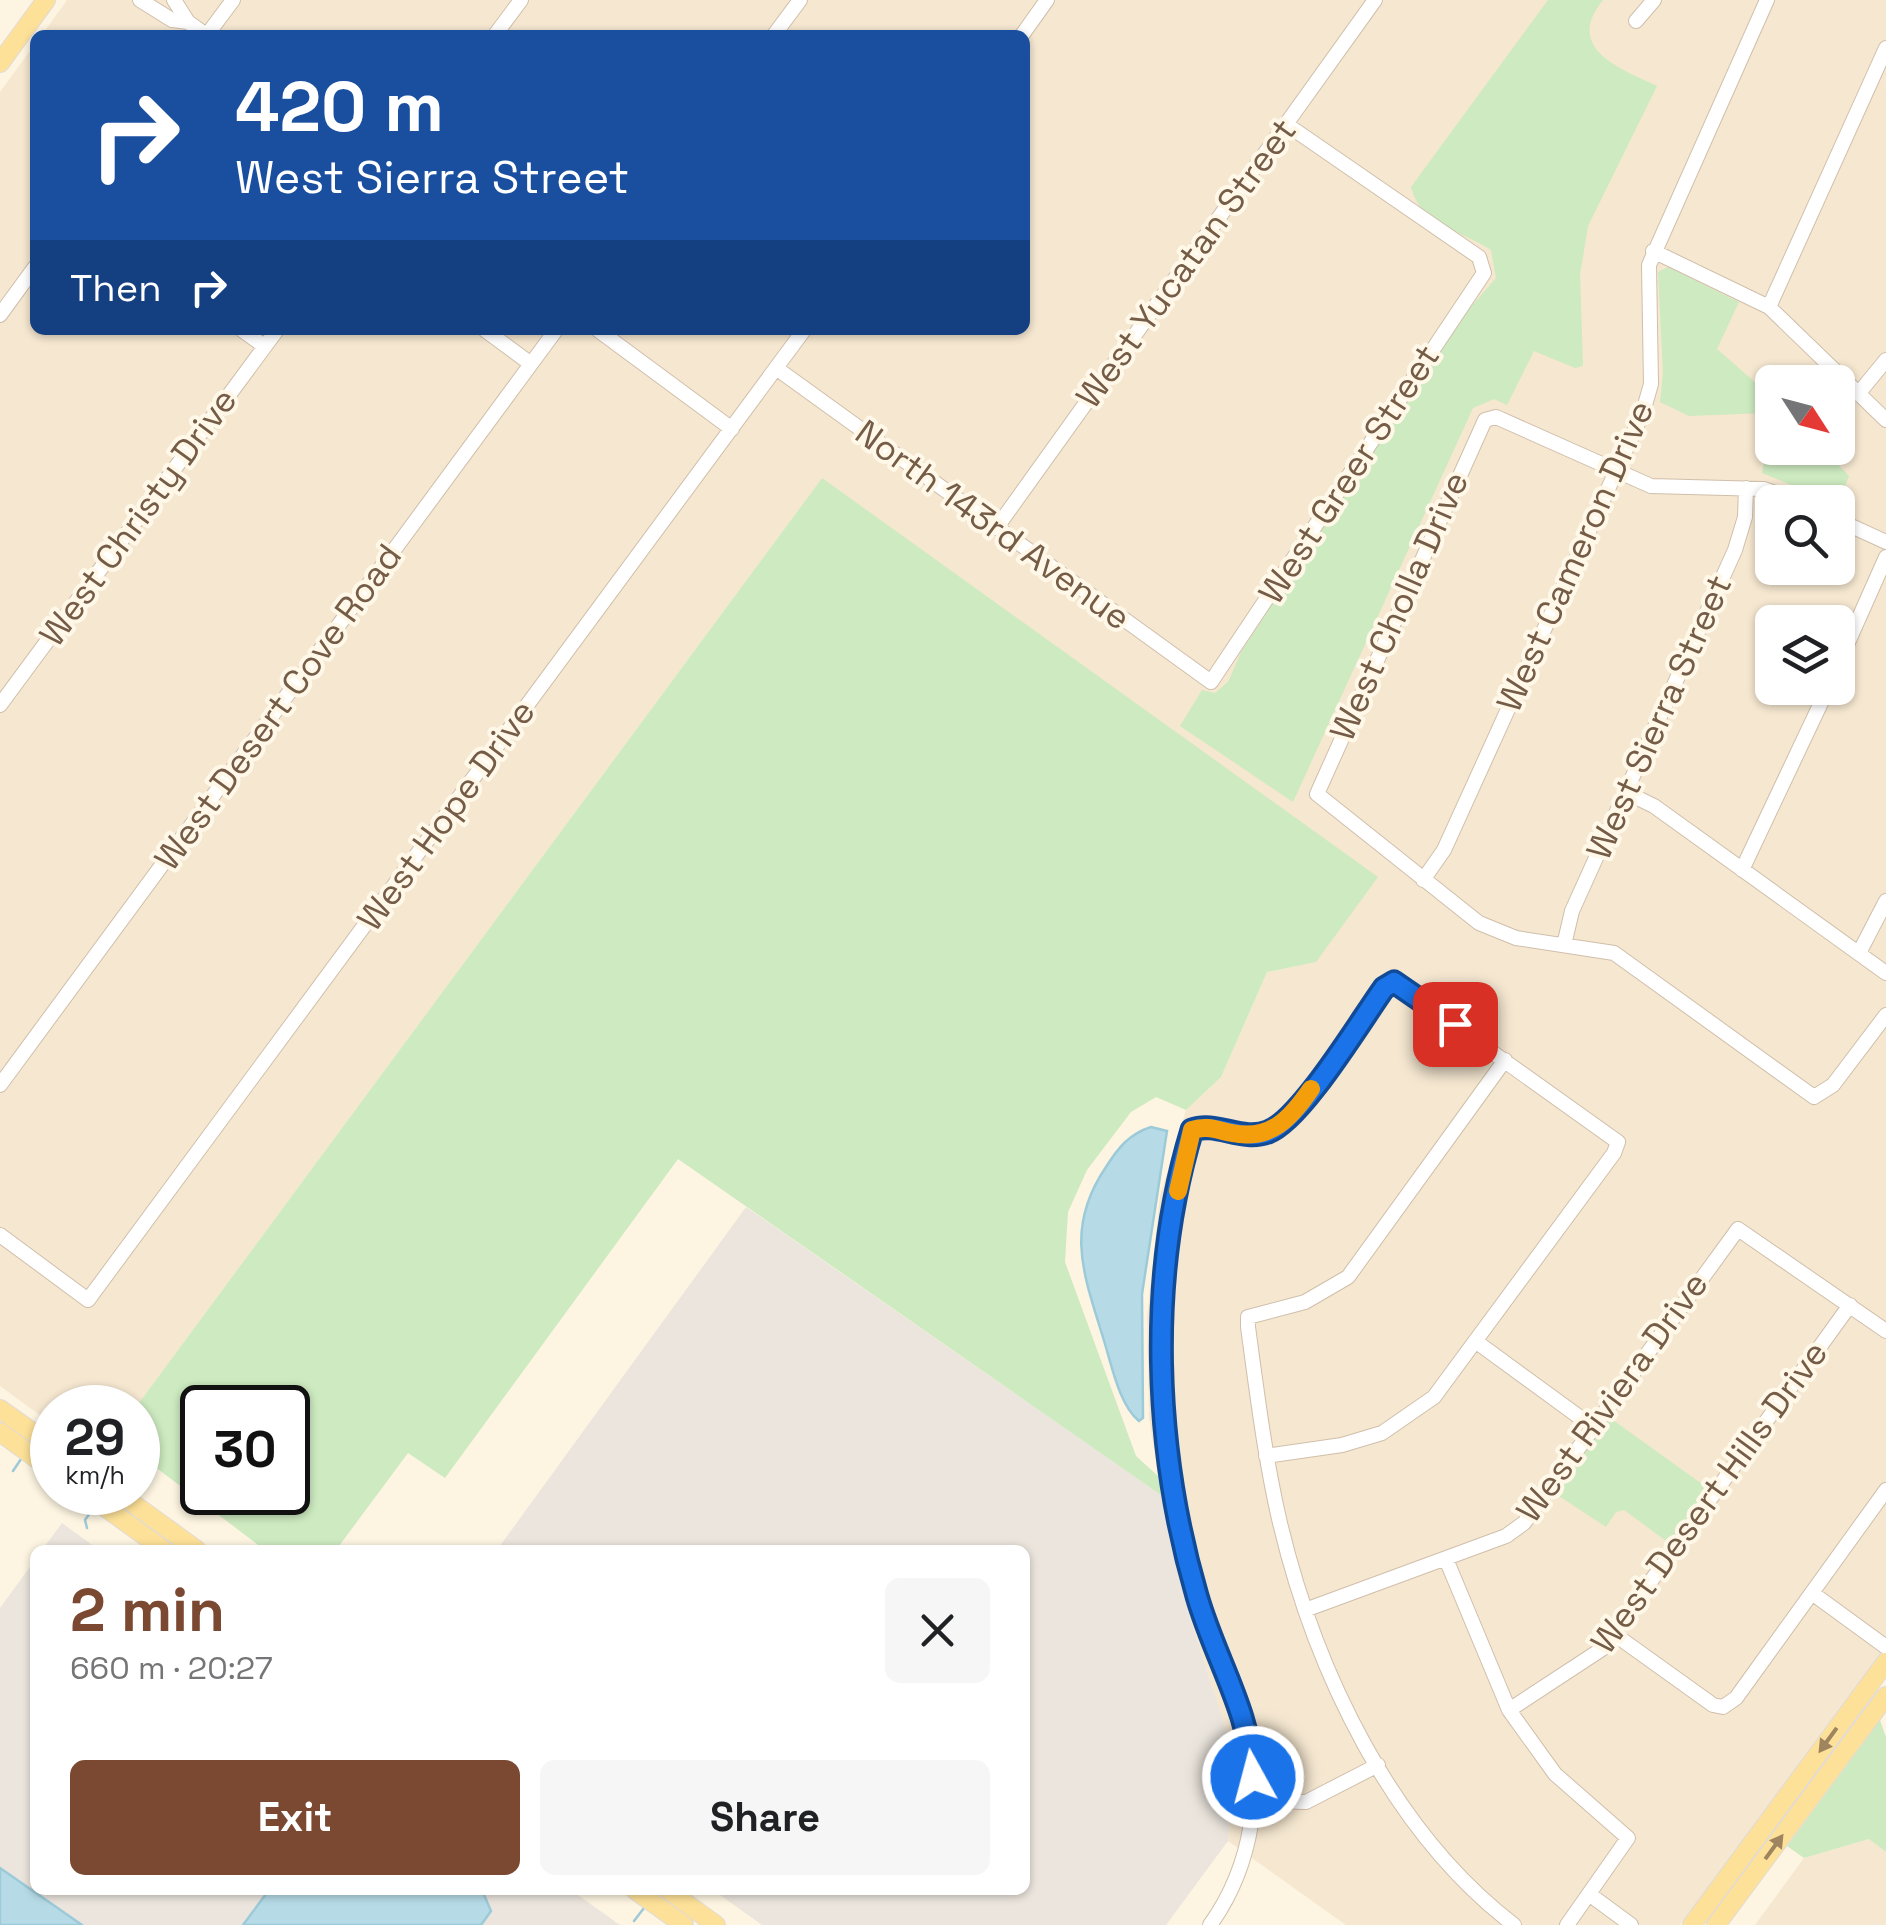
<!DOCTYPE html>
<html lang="en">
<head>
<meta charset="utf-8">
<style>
	:root { --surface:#fff; --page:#f6f6f6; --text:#202124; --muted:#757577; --accent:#7b4832 }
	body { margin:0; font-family:"Space Grotesk",sans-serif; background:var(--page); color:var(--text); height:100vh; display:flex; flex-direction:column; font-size:38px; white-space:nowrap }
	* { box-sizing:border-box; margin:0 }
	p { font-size:32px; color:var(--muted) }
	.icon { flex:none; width:55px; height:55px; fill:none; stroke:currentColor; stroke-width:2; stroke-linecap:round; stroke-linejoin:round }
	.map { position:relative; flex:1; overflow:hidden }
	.sheet { position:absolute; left:30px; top:1545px; width:1000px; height:350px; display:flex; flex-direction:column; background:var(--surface); border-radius:15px; box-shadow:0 2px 8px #0004 }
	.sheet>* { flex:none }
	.guide { position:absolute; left:30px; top:30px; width:1000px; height:305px; border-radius:15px; box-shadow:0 2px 8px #0004; background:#1a4fa0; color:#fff; overflow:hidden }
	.needle { width:65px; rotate:126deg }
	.buttons { position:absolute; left:1755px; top:365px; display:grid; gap:20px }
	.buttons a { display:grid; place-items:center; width:100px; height:100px; border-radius:15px; background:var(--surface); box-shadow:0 2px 8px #0004; font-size:50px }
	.speed { position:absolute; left:30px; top:1385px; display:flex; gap:20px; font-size:50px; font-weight:700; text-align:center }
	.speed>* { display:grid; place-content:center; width:130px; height:130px; border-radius:50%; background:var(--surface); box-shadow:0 2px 8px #0004; line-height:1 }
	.speed small { font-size:25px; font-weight:400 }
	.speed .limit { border:5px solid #111; border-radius:15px; background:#fff; color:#111 }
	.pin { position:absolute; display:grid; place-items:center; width:85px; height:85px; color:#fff; margin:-42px; border-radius:20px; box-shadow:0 5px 15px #0006 }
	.me { position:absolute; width:110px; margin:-55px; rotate:353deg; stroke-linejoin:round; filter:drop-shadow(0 0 8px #0008) }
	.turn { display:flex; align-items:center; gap:35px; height:210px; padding:0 40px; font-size:45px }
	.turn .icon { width:130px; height:130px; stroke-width:2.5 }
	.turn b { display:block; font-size:70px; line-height:85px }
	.then { display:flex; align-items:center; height:95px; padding:0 40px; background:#0003; gap:20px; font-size:38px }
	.round { display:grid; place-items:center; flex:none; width:105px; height:105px; border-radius:15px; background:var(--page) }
	.summary { display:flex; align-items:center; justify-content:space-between; height:170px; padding:0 40px }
	h1 { font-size:60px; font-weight:700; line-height:75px; color:var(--accent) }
	.action { display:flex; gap:20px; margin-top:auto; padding:20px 40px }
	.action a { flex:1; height:115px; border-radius:15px; background:var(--accent); color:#fff; font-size:40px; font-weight:700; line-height:115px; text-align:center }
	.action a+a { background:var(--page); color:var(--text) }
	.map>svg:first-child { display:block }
	.residential { fill:#f5e7d0; fill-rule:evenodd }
	.industrial { fill:#ebe5dd }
	.green { fill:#cdeac0; fill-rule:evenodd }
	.water { fill:#b6dbe7; stroke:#9ccad9; stroke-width:2.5 }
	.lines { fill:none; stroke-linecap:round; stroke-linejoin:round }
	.stream { stroke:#9ccad9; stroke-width:2.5 }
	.minor-casing { stroke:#d0bfab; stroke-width:16 }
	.major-casing { stroke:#e1dbd7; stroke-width:20 }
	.minor { stroke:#fff; stroke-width:14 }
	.major { stroke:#fde198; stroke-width:18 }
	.oneway { fill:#9e845f }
	.route-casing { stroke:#114b97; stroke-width:25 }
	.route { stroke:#1a73e8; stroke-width:18 }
	.slow { stroke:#f59e0b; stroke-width:18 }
	.labels { text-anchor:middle; stroke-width:8; stroke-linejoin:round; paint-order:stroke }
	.street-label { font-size:35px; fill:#755c47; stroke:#fff8e8 }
</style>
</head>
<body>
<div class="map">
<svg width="1886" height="1925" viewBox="0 0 1886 1925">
	<rect width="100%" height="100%" fill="#fdf5e1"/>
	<path class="residential" d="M67,0H1886V1648L1680,1925H1346L1228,1841L1236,1760L1190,1618L1163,1508L1149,1417L1147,1317L1160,1196L1186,1110L1221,1077L1267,972L1316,962L822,478L136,1407L52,1408V1424L0,1386V92L35,44V330H1025V35H42ZM1772,382H1838V448H1772ZM1772,502H1838V568H1772ZM1772,622H1838V688H1772Z
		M1869,1839L1886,1852V1925H1755L1804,1858Z"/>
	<path class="industrial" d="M746,1207L1161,1495L1190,1618L1236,1760L1228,1841L1166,1925H762L713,1890H1025V1550H497Z
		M62,1523L99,1550H42Z
		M35,1560V1890H571L620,1925H0V1608Z"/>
	<path class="green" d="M1548,0H1603C1563,49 1621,69 1657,86L1588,226L1580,275L1583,366L1575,368L1534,351L1507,405L1494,399L1473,408L1293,802L1180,726L1202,690L1215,693L1228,682L1241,652L1455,325L1496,278L1491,250C1461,230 1421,227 1411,187Z
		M1668,267L1739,302L1717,349L1772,397V448H1823L1849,476L1838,504L1762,473L1771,421L1765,413L1689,416L1660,402L1663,373L1658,272Z
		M822,478L1378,877L1316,962L1267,972L1221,1077L1186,1110L1156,1097L1131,1112L1087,1170L1068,1212L1065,1262L1136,1456L1158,1476L1161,1495L678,1159L445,1478L408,1453L336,1550H265L138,1454L136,1407ZM202,1408H288V1492H202Z
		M1610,1418L1709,1489L1669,1543L1624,1510L1616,1512L1606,1527L1556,1494Z
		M1880,1720L1886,1737V1852L1869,1839L1804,1858L1787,1846Z"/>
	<path class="water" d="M1151,1127L1167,1131L1142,1294L1143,1418L1139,1421C1120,1406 1112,1367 1105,1344C1085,1277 1063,1230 1106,1167C1118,1148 1129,1134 1151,1127Z
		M0,1868L82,1925H0Z
		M269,1890H482L491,1911L481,1925H243Z"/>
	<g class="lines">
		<path class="stream" d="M13,1471L21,1459
			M87,1528L85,1520L90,1513
			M634,1921L644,1908"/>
		<g class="minor-casing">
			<path id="minor" d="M140,0L172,20L188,22
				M174,0L188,22L206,35
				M1636,21L1654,0
				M207,35L233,0
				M495,35L521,0
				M774,35L800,0
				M1022,35L1047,0
				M1653,251L1769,307L1886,420
				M1769,307L1886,48
				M0,315L35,267
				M242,330L264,346
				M485,330L531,364
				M598,330L732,429
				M776,368L1211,682L1484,273L1479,257L1286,124
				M1858,394L1886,360
				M1800,502L1764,489L1651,486L1496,417L1485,420L1317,794L1479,923L1516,938L1614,953L1814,1097L1833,1085L1886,1015
				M1838,520L1886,542
				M997,527L1375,0
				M1838,665L1886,557
				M0,705L277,330
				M1625,792L1654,806L1886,973
				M1742,870L1828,688
				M1423,880L1444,850L1643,412L1651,384L1649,265L1767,0
				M1564,945L1572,911L1735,550L1745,517L1746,488
				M1859,953L1886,901
				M1505,1060L1348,1277L1305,1302L1248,1317V1327C1257,1393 1265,1459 1280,1523C1315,1670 1391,1831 1514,1925
				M0,1085L556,330
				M0,1235L88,1300L804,330
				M1478,1343L1593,1427
				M1446,1559L1509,1710L1555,1774L1628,1838L1567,1925
				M1812,1593L1886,1647
				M1305,1610L1506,1536L1524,1523L1738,1229L1886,1331
				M1614,1634L1713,1705L1723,1707L1736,1698L1886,1490
				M1509,1710L1602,1649L1850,1305
				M1253,1800L1306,1802L1378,1765
				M1589,1894L1631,1925
				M1210,1925C1252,1867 1266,1784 1244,1715C1231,1677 1212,1641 1199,1602C1188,1572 1182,1538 1176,1507C1154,1385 1154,1249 1192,1131C1216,1121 1242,1142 1268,1132C1301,1120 1361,1020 1384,988L1394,982L1618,1142L1614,1153L1434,1397L1382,1433L1342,1445L1266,1456"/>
		</g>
		<g class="major-casing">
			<path id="major" d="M0,63L46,0
				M0,1409L52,1446
				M0,1432L52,1470
				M84,1492L164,1550
				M117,1492L197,1550
				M635,1890L684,1925
				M668,1890L716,1925
				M1692,1925L1886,1662
				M1716,1925L1886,1696"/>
		</g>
		<use href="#minor" class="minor"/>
		<use href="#major" class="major"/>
	</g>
	<defs><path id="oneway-solid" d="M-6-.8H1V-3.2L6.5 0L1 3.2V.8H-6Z" transform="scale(2.5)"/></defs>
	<g class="oneway">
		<use href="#oneway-solid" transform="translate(1828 1740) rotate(126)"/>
		<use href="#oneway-solid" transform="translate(1774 1847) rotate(-54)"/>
	</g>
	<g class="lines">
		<g class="route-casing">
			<path id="route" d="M1253,1777C1250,1711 1215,1659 1197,1596C1154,1449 1147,1278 1192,1130C1216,1121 1242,1142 1268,1132C1301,1120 1361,1020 1384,988L1394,982L1455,1024"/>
		</g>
		<use href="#route" class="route"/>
		<path class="slow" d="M1178,1191L1192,1130C1206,1125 1217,1130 1232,1133C1271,1141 1291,1118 1311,1089"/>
	</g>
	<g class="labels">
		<g class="street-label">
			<text transform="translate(1186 263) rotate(-54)" y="12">West Yucatan Street</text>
			<text transform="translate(1349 474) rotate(-57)" y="12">West Greer Street</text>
			<text transform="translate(138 517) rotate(-54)" y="12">West Christy Drive</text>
			<text transform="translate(993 525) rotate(36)" y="12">North 143rd Avenue</text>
			<text transform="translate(1575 556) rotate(-66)" y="12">West Cameron Drive</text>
			<text transform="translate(1399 606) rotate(-66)" y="12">West Cholla Drive</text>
			<text transform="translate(278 707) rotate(-54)" y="12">West Desert Cove Road</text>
			<text transform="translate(1659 717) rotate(-66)" y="12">West Sierra Street</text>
			<text transform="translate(446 815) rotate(-54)" y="12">West Hope Drive</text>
			<text transform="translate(1612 1397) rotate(-54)" y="12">West Riviera Drive</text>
			<text transform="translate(1709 1497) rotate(-54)" y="12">West Desert Hills Drive</text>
		</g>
	</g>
</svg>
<div class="buttons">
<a><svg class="needle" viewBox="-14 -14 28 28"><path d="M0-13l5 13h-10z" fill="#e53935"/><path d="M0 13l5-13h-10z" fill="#757577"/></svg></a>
<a><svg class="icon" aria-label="search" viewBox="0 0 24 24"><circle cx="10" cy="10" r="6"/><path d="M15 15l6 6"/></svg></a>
<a><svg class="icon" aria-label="layers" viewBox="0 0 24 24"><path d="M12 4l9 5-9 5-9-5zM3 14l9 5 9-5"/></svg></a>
</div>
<div class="speed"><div>29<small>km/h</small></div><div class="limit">30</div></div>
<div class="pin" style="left:1455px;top:1024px;background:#d93025"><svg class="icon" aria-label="arrive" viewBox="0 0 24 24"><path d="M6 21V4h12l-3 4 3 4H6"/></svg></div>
<svg class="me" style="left:1253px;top:1777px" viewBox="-20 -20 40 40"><circle r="17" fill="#1a73e8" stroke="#fff" stroke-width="3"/><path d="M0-11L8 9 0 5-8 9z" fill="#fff"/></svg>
<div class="guide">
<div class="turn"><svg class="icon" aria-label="right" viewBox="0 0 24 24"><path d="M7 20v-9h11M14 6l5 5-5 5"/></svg><div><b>420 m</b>West Sierra Street</div></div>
<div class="then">Then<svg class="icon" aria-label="right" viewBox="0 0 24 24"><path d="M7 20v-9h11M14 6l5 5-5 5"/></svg></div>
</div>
<section class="sheet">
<div class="summary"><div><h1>2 min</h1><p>660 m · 20:27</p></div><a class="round"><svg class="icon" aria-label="close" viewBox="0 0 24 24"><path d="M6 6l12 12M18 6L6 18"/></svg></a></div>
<div class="action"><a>Exit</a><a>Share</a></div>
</section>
</div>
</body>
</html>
